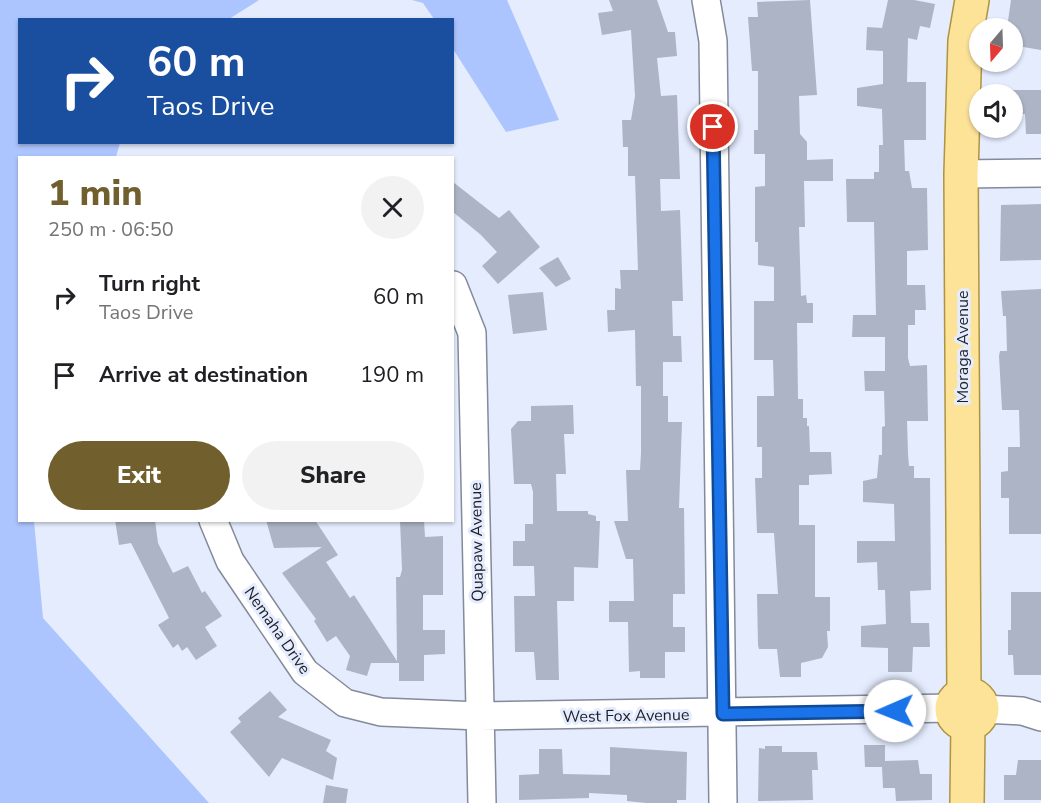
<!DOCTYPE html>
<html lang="en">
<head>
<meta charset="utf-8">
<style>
	:root { --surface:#fff; --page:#f2f2f2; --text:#202124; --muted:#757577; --accent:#71602e }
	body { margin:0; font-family:"Nunito Sans",sans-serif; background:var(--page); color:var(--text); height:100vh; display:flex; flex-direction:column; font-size:22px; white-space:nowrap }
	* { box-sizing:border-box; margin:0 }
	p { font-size:20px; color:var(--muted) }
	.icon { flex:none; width:33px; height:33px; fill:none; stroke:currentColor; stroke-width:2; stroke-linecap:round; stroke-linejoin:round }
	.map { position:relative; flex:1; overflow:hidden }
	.panel { position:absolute; left:18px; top:156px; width:436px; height:366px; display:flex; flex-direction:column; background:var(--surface); border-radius:0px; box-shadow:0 2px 4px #0004 }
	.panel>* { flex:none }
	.banner { position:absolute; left:18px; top:18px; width:436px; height:126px; border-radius:0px; box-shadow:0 2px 4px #0004; background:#1a4fa0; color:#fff; overflow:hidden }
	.needle { width:39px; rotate:199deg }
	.controls { position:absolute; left:969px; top:18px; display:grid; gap:12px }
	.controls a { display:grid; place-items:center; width:54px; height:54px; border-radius:50%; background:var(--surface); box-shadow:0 2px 4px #0004; font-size:30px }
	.pin { position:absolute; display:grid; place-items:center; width:51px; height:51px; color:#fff; margin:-26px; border:3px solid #fff; border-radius:50%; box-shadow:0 2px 6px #0007 }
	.me { position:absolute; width:66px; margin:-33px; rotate:269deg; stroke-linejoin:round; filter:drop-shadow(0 0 4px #0008) }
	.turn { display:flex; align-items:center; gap:21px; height:126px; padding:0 30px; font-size:27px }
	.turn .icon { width:78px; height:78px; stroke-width:2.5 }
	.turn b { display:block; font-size:42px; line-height:51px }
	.round { display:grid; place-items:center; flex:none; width:63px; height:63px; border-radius:32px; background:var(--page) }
	.overview { display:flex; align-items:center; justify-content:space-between; height:102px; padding:0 30px }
	h1 { font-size:36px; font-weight:800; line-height:45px; color:var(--accent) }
	.cta { display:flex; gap:12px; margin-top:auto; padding:12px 30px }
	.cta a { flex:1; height:69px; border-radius:36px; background:var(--accent); color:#fff; font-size:24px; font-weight:800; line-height:69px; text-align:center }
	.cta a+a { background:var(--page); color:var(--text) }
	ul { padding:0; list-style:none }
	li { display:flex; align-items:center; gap:18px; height:78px; padding:0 30px }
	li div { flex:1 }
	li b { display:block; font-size:22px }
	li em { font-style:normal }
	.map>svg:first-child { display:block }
	.green { fill:#adc5fe }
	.building { fill:#adb4c5 }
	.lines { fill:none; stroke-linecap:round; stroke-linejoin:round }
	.minor-casing { stroke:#838a9a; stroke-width:30 }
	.major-casing { stroke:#ae9343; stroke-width:36 }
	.minor { stroke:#fff; stroke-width:27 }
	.major { stroke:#fde398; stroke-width:33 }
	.route-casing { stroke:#114b97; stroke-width:15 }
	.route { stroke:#1a73e8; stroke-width:10 }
	.labels { text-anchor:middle; stroke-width:6; stroke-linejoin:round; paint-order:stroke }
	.street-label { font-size:16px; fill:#1d1f26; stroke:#e4ecfe }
</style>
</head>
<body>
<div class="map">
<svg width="1041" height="803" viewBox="0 0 1041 803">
	<rect width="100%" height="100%" fill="#e4ecfe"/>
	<path class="green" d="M0,0H259L229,19L20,20V142L120,143L116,157L20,158V520L34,521L43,618L209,803H0Z
		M412,0H507L559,120L506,132L453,49V20L434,19L423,3Z"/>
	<path class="building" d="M609,0H657L668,32H675L677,56L657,58L661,96L677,95L680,179H660L661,211L680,210L683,301H672L673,336H681L682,362H663V396H668V422H682L679,508H684L685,594H673V627H685V652H665V678H640V671L629,672L628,622H609V601H634L633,559H626L614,521H628L626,470H640L641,453V386H636L635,330L608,332L607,310H615V288L621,289L620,270H638L635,176H628V147H623L622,120H631L635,96L631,30L602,35L598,13L613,11Z
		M810,0L817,95L799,96L800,134L807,142V160L833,159V181H804L805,227H799L801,296L806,295L807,303H813V323H797L798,399H803V418H807V426H809L810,452H831L832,474L809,475V485H799V525H815V597H830V631H827L828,647L822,658L801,663V677H780L777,649H759L758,645L757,594H778L774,533H757L755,478H762V447H757V396H774L773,360H754V301H774V267L758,265V242H755V187L765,186V154H754V130H758V71H752L748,17H758L757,2Z
		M888,0H914L935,4L930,28L920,26L917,40L908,38L907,82H926V140H904L905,171H909L912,188H927L928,250L907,251V285H925L926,310H915V325H908V358L910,366L927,365L928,421H907L908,454L909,466H914V478H930L931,590L910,591L911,623H929L930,647H913L912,672H888V648L861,647V626L886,624L885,590H878L877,562L857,563V541H895L894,504L863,502V481L877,478L879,455H882V427L885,426L884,391H865L864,371H885V337H852L853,315H876L874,222H847L846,179H874V172H879V145H883L882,109L857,106V88L883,84V51L866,50L867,27L882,28Z
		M1011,0H1041V50L1012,45V28H1007Z
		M1012,90H1041V134H1026L1025,114H1012Z
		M453,182L499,218L509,210L540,247L498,284L482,266L497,252L481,235L453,212Z
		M1041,204V260L1000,261L1001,205Z
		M558,257L571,279L556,287L539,268Z
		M1041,289V534H1009V498H1001V472L1008,471V447H1020L1019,410H1002L999,356L1000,351H1007L1006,316H1003L1001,291Z
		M543,292L547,330L513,334L508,295Z
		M573,405L574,434H564L566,474H556L557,511H588V514L596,516V521H600L598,568L574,567V601H557L559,680H536L534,652H515L514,596H535L534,566H513V541H525V524H533V492L531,484H514L511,429L518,421H531V406Z
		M115,520H155L158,543L173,573L188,566L202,593L205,591L222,616L205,627L217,646L196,660L187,647L182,651L178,644L173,648L158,625L169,618L131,543L119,545Z
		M266,520H315L338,555L326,562L350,598L354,595L397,661L396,577H400L402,570L400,520H424L425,537L443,536V595H423V630H445V654L424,655V681H399V663H371L367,676L346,670L350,656L336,636L327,642L314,621L316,619L282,573L322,547L274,548Z
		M1011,592H1041V675H1014L1013,655H1008V630H1011Z
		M270,691L287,710L278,717L331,740L326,751L337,758L333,780L282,758L269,777L230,732L241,722L238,718Z
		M864,745H885V761L918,760L920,774H932V800L896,801L895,788H883L882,767H865Z
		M765,746H782V752H817L818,770H812L813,800L758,801L759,748L765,749Z
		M610,747L687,752L686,800H677V803H646L627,801V795L589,793V798L519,800V775L539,774V749H562L563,774L610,775Z
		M1018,760H1041V800H1004V775H1016Z
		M326,785L348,789L346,803H323Z"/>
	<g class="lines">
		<g class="minor-casing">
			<path id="minor" d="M706,0L713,41L723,803
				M961,174L1041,173
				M453,285L472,333L482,803
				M213,520L230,561L305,672L345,703L381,712L480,716L952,708
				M982,709L1022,711L1041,717"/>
		</g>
		<g class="major-casing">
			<path id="major" d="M952 709a15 15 0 1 1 30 0a15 15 0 1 1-30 0Z
				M964,695L961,174L965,41L972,0
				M967,803L968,724"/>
		</g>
		<use href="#minor" class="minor"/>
		<use href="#major" class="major"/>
	</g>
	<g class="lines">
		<g class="route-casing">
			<path id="route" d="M713,127L723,714L895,711"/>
		</g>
		<use href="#route" class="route"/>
	</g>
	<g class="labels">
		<g class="street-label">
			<text transform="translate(962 347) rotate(-90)" y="6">Moraga Avenue</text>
			<text transform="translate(476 542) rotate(-91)" y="6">Quapaw Avenue</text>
			<text transform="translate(278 630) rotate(55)" y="6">Nemaha Drive</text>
			<text transform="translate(626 715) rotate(-1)" y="6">West Fox Avenue</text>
		</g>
	</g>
</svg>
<div class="controls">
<a><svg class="needle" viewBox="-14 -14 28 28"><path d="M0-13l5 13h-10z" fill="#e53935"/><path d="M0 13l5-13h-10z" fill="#757577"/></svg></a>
<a><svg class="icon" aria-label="sound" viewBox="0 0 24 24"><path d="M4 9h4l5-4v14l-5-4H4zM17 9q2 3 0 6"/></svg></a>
</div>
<div class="pin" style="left:713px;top:127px;background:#d93025"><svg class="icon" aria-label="arrive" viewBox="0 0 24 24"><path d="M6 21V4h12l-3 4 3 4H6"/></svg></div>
<svg class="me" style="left:895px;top:711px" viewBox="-20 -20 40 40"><circle r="19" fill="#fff"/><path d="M0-13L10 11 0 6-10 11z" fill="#1a73e8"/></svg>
<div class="banner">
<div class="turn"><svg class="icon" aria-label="right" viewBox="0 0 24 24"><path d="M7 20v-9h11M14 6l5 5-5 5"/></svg><div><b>60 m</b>Taos Drive</div></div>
</div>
<section class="panel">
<div class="overview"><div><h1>1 min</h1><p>250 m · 06:50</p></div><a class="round"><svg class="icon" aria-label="close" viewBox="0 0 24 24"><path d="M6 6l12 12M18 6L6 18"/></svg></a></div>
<ul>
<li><svg class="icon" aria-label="right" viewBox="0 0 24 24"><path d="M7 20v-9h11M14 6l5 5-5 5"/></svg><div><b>Turn right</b><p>Taos Drive</p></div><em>60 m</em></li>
<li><svg class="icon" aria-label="arrive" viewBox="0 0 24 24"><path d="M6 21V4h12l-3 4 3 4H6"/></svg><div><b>Arrive at destination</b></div><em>190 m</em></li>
</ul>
<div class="cta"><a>Exit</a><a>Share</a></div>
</section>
</div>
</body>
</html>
